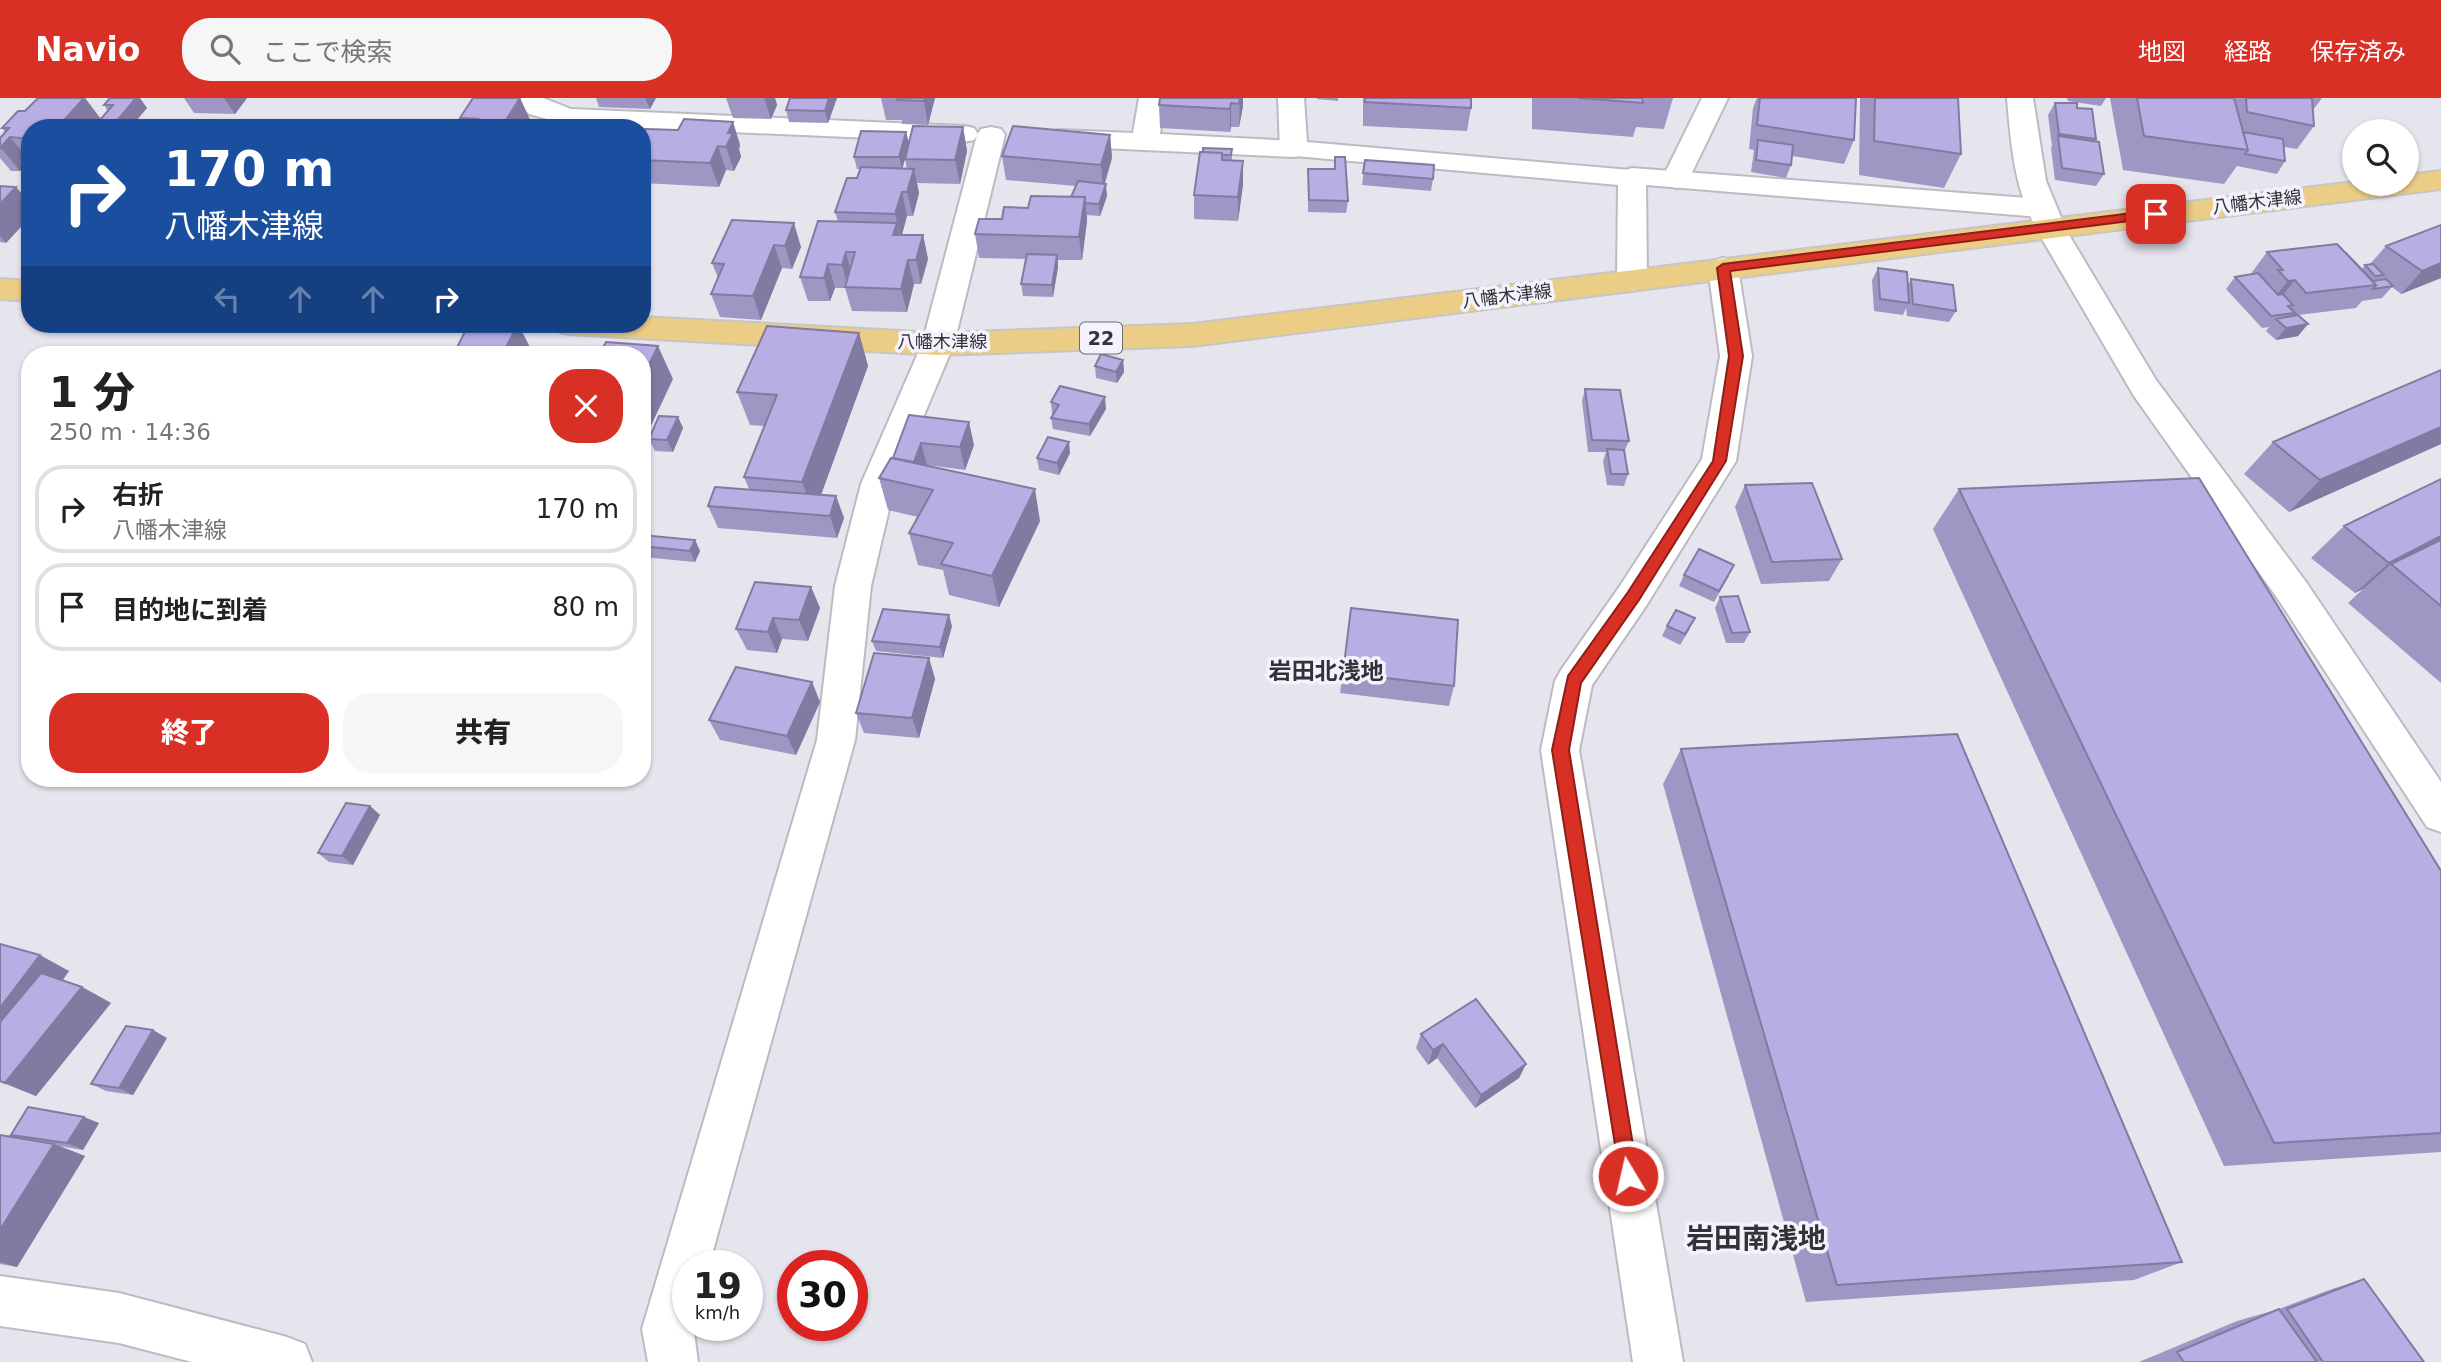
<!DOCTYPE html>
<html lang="ja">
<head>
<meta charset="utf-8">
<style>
	:root { --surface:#fff; --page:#f6f6f6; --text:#222; --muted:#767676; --line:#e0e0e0; --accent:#d93025 }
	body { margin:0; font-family:"DejaVu Sans","Noto Sans JP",sans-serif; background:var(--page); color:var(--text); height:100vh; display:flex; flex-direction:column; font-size:26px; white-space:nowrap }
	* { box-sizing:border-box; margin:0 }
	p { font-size:23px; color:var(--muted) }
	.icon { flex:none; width:38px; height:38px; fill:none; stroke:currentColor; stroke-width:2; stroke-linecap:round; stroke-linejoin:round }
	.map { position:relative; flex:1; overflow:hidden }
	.drawer { position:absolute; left:21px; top:248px; width:630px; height:441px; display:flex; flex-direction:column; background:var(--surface); border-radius:28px; box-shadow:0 2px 5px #0004 }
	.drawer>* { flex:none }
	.banner { position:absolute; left:21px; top:21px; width:630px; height:214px; border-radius:28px; box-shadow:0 2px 5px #0004; background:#1a4fa0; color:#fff; overflow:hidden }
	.tools { position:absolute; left:2342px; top:21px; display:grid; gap:14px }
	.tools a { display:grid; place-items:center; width:77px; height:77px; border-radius:50%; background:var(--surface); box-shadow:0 2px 5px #0004; font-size:35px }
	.speed { position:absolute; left:672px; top:1152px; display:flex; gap:14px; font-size:35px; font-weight:700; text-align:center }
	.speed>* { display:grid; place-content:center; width:91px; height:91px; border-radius:50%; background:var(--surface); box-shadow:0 2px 5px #0004; line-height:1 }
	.speed small { font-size:18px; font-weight:400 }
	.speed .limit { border:10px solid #d22; background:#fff; color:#111 }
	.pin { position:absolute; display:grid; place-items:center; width:60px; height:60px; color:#fff; margin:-30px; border-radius:14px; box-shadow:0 4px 10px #0006 }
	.me { position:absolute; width:77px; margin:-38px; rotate:351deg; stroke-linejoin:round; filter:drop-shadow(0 0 5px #0008) }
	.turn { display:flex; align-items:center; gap:24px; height:147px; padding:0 28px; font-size:32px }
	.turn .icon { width:91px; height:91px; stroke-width:2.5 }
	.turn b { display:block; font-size:49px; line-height:60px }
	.lanes { display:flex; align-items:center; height:66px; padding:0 28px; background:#0003; justify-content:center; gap:35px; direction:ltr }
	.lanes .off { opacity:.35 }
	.round { display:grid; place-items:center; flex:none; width:74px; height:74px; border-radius:28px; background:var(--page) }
	.summary { display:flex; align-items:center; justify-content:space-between; height:119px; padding:0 28px }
	h1 { font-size:42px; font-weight:800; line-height:52px }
	.primary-button { display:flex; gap:14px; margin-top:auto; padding:14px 28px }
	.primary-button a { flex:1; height:80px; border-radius:28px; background:var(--accent); color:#fff; font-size:28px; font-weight:800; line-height:80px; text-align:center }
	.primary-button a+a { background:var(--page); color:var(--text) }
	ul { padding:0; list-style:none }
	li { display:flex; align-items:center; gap:21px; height:88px; margin:0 14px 10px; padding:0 14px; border:4px solid var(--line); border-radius:28px }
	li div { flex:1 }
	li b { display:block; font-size:26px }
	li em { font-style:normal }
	header { display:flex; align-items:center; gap:42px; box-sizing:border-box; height:98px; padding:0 35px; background:var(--accent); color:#fff }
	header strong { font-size:33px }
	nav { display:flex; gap:38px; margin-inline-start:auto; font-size:24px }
	.search { width:490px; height:63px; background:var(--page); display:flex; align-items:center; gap:18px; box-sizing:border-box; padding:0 24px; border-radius:28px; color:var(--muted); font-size:26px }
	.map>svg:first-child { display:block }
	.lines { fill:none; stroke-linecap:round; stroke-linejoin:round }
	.street-casing { stroke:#bcbac3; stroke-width:4 }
	.secondary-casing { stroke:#bcbac3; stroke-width:4 }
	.primary-casing { stroke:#c6c6c7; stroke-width:4 }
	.street { fill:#fff; fill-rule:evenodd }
	.secondary { fill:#fff; fill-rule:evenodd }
	.primary { fill:#ebcd86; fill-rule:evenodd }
	.wall { fill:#9f96c4; fill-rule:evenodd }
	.shaded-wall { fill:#827aa0 }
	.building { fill:#b9aee4; stroke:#827aa0; stroke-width:2 }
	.route { fill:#d93025; stroke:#8d1f18; stroke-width:2 }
	.labels { text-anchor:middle; stroke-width:7; stroke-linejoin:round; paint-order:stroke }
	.far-street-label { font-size:18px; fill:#333337; stroke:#f4f2fc }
	.shield { fill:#f4f2fc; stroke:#6d6c72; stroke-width:2 }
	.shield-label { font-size:19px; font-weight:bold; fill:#333337 }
	.neighbourhood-label { font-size:23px; font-weight:bold; fill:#333337; stroke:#f4f2fc }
	.near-neighbourhood-label { font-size:28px; font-weight:bold; fill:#333337; stroke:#f4f2fc }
</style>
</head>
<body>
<header>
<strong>Navio</strong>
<div class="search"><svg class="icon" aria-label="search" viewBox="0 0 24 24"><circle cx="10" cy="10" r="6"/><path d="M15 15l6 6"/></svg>ここで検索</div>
<nav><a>地図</a><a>経路</a><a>保存済み</a></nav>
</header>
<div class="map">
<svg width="2441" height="1264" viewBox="0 0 2441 1264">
	<rect width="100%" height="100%" fill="#e6e5ee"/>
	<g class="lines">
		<g class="street-casing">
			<path id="street" d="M514,0H543L571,11L964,28L974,30L978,36L974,42L964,44L569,27L529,16Z
				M1139,0H1165L1160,36L1294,43L1304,45L1308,51L1304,57L1294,59L1059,48L1049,46L1045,40L1049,34L1059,32L1133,35Z
				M991,29L1001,31L1005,37L954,246L895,386L871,488L855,642L709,1167H688V1227H693L698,1264H648L642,1231L817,642L835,488L861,386L922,246L977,37L981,31Z
				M1632,70L2039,101L2049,104L2053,110L2049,116L2039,119L1622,85L1618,79L1622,73Z
				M2050,120L2060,122L2156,282L2306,484L2441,684V734L2427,729L2280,504L2134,298L2035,129L2040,122Z
				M1723,160L1734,163L1738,170L1752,258L1736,363L1646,508L1592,587L1579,652L1683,1264H1633L1541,652L1555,583L1561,572L1620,488L1702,361L1720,258L1708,170L1712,163Z
				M0,1178L119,1195L287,1239L305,1246L312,1264H192L119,1245L0,1228Z"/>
		</g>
		<g class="secondary-casing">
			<path id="secondary" d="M1278,0H1304L1307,44L1642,73L1646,79L1647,183L1643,190L1632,193L1621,190L1617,183L1618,87L1284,57L1280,51Z
				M1702,0H1728L1686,87L1676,90L1666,87L1662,81Z
				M2007,0H2033L2046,83L2065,129L2060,136L2050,138L2040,136C2014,95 2011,46 2007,0Z"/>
		</g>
		<g class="primary-casing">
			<path id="primary" d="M2441,73V91L1193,248L938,257L568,236L557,233L552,226H642V219L938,235L1193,226L2354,84L2406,86V77Z
				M0,181L30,183V203L0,201Z"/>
		</g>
		<use href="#street" class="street"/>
		<use href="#secondary" class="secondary"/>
		<use href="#primary" class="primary"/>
	</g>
	<path class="wall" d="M38,0H85L101,21L108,13L104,7L147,10L130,30H30V63L20,73H11L0,60V40L5,34L2,30L25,13Z
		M184,0H247L235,16L194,15Z
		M520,0L531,24L528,30H465L460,20Z
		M596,0H656L650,11L599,9Z
		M726,0H775L777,7L771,21L733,20Z
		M790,0H837L828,25L789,24L786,12Z
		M881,0H943H935L928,27L902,26V22H886Z
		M1160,0H1243V8L1239,29H1231L1230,34L1160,30L1159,7Z
		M1317,0H1338V3L1317,1Z
		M1363,0H1471V10L1467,33L1363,28Z
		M1532,0H1673L1664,31L1636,29L1633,39L1532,31Z
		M1757,0H1856L1854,42L1844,66L1792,58L1791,67L1786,80L1751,74L1754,52L1749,51L1753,10Z
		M1860,0H1958L1961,56L1944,90L1859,77Z
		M2067,0H2106L2101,8L2068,3Z
		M2110,0H2322L2313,12L2314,28L2297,51L2284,49L2285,63L2277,76L2237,68L2224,86L2123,72Z
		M2055,5L2077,10L2096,41L2095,44L2104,76L2096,88L2055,82L2051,50L2052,48L2048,17Z
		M733,24L740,47L739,51L741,59L734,73L726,72L719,89L642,85V37Z
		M963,29L967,53L960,86L917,85L919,95L913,118H907L902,137H923L928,161L921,186H914L907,214L852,213L845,190H835L830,203H808L800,179L838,124L835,114L857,80L860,71H857L854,59L906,34L909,46ZM905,61L907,71H902Z
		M1110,37L1112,60L1105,86L1107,98L1100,118L1087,117V123L1082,162H1058V169L1053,199L1023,198L1021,186L1026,161L979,160L975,136L1002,121L1028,110L1071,99L1076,88L1006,82L1002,58Z
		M1232,51V63L1243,87L1238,123L1194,121V97L1200,54Z
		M1335,59L1348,103L1346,115L1308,114V71H1334Z
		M1365,62L1433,81L1431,93L1362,87Z
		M0,88L30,105V119L6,145L0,144Z
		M732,122L801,149L792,171L782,170L761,222L720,219L711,196L718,180L712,165Z
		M2386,148L2441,180L2401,196L2392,189L2382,200L2362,203L2356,210L2298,217L2308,226L2298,238L2276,242L2266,233L2269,229L2262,230L2226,191L2235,179L2250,177L2267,154L2362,171L2365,167L2370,166Z
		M1878,170L1908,187L1911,181L1956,213L1949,224L1907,218L1906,210L1903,217L1874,213L1872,182Z
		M859,235L868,268L821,397L836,398L844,420L837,440L718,430L708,408L749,391L744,379L765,328L750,327L737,294Z
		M1123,262L1124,274L1117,285L1096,280L1095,268Z
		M2441,272V346L2289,414L2244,376L2273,344Z
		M1585,291L1629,343L1624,354L1628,376L1624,388L1607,387L1603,363L1606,354H1588L1582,303Z
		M1051,304L1106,311L1090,338L1053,331L1051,320L1053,316H1052Z
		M909,317L974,347L965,372L927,367L1040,423L999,509L949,497L943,472L918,467L909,435L918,419L888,412L879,380L893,360Z
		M678,319L683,330L673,354L655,353L649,341Z
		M1070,355L1059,377L1039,372L1037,360Z
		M2441,381V585L2348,505L2363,491L2355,495L2311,460L2344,428Z
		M1745,387L1842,461L1829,483L1761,486L1735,409Z
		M1959,391L2441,773V1054L2224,1068L1933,431Z
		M642,437L695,442L700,453L695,464L642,459Z
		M1684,477L1729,478L1714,504L1679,488Z
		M811,489L820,510L808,543L782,541L777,555L747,552L736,531Z
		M1720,499L1750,534L1744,545H1726L1715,510Z
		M1351,510L1454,588L1449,608L1340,595Z
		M952,528L943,560L876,553L872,543Z
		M1667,528L1690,531L1680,547L1662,538Z
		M929,560L935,581L919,640L864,635L856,615Z
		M812,584L820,604L796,657L720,642L709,622Z
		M1681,651L2182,1164L2134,1182L1806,1204L1663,686Z
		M370,708L380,717L353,767L329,764L318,755Z
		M0,846L69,873L63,882L82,889L111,905L36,998L0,984Z
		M1421,936L1526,966L1519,980L1475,1010L1437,960L1428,967L1416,950Z
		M167,940L133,997L106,993L91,986Z
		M99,1025L83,1052L59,1048L85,1058L17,1169L0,1166V1037L20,1040L11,1037Z
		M2364,1181L2424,1264H2139L2237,1223L2279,1211L2332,1191Z"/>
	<path class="shaded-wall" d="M84,0H85L102,23L96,30H57Z
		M136,0H140L147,10L130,30H111Z
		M224,0H247L235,16Z
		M520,0L531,24L528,30H501Z
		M645,0H656L650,11Z
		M764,0H775L777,7L771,21Z
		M829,0H837L828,25L825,13Z
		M924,0H935L928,27L924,3Z
		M1240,0H1243V8L1239,29Z
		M1231,5V29L1230,34V11Z
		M733,24L740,47L739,51L741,59L734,73L726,49L728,35Z
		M963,29L967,53L960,86L955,62Z
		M906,34L909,46L902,72L899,59Z
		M1110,37L1112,60L1103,90L1101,67Z
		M10,39L30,63L20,73L1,50Z
		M718,48L726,72L719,89L710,65Z
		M1243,63V87L1238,123V99Z
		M914,71L919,95L913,118L907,94Z
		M1106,86L1107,98L1100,118L1099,106Z
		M16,89L30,105V119L6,145L0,138V106Z
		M902,94L907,118L901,140L895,116Z
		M1085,99L1087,123L1082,162L1079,139Z
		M794,125L801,149L792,171L785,148Z
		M897,125L902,149L893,137Z
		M923,137L928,161L921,186L916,162Z
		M774,147L782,170L761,222L753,198Z
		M846,154L852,178L848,190L842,167Z
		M1057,157L1058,169L1053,199L1052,187Z
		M908,162L914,186L907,214L901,191Z
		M2441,165V180L2401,196L2422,173Z
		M828,166L835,190L830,203L824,180Z
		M2295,182L2276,205L2269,206L2288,183Z
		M518,226L530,249L526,257H502Z
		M2308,226L2298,238L2276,242L2286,230Z
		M859,235L868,268L814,416L802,384Z
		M658,248L673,281L642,347V281Z
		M1123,262L1124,274L1117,285L1116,274Z
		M1105,299L1106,311L1090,338L1089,326Z
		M678,319L683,330L673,354L667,342Z
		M969,324L974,347L965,372L960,349Z
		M2441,329V346L2289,414L2320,382Z
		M1069,344L1070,355L1059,377L1057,365Z
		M921,345L927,367L920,386L914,364Z
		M1035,391L1040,423L999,509L992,478Z
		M836,398L844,420L837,440L830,418Z
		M2441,438V452L2391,466L2363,491L2355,495L2389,465Z
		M695,442L700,453L695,464L690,453Z
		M811,489L820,510L808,543L799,522Z
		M949,517L952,528L943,560L940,549Z
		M773,520L782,541L777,555L768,534Z
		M929,560L935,581L919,640L912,620Z
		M812,584L820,604L796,657L787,638Z
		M370,708L380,717L353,767L342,758Z
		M40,857L69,873L25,933L0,921V910Z
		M82,889L111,905L36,998L5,985Z
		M153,932L167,940L133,997L119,990Z
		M1443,946L1437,960L1428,967L1433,952Z
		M1526,966L1519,980L1475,1010L1481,997Z
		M84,1019L99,1025L83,1052L67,1045Z
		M54,1046L85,1058L17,1169L0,1164V1132Z"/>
	<path class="building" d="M38,0H84L57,30H30V41L10,39L0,50V40L9,30H2L18,13H25Z
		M110,0H136L111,30H93L113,7H104Z
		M473,0H520L501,30H471L478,21L460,20Z
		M790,0H829L825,13L786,12Z
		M898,0H924V3L897,2Z
		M1160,0H1240L1239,6L1231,5L1230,11L1159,7Z
		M1365,0H1471V10L1365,4Z
		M1578,0H1642L1643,5Z
		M1760,0H1856L1854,42L1757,27Z
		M1875,0H1958L1961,56L1874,43Z
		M2137,0H2234L2248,52L2144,38Z
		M2246,0H2312L2314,28L2247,14Z
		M2055,5H2077V10L2092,11L2096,41L2059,36Z
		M684,21L733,24L728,35H733L726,49L718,48L710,65L642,62V37L645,31L678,32Z
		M913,28L963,29L955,62L905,61Z
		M1013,28L1110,37L1101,67L1002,58Z
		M861,33L906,34L899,59H854Z
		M2243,34L2283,41L2285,63L2245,56L2248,52Z
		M2058,38L2099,44L2104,76L2062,70Z
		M1758,42L1793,47L1791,67L1756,62Z
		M1203,50L1232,51L1231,57H1222V55L1203,54Z
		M1200,54L1222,55V62L1243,63L1238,99L1194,97Z
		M1335,59H1345L1348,103L1309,102L1308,71H1335Z
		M1365,62L1434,67L1433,81L1363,75Z
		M861,69L914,71L907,94H902L895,116L835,114L847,80H857Z
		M1078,83L1106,86L1099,106L1085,105V99H1071Z
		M0,88L16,89L0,106Z
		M1031,98L1085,99L1079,139L975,136L979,121H1002L1004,109L1028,110Z
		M732,122L794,125L785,148L774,147L753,198L711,196L724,166L712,165Z
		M818,123L897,125L893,137H923L916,162H908L901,191L845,189L855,154H846L842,167L828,166L824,180L800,179Z
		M2441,127V165L2422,173L2386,148Z
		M2337,146L2376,187L2306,195L2295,182L2288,183L2278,172H2283L2267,154Z
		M2346,155L2373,183L2386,181L2393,188L2373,191L2376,187Z
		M1027,156L1057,157L1052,187L1021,186Z
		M2373,166L2384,177L2375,178L2365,167Z
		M1878,170L1907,174L1909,205L1880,201Z
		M2258,175L2278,197L2283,196L2293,207L2288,208L2295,215L2271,218L2235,179Z
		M1911,181L1953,187L1956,213L1913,206Z
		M2298,217L2308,226L2286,230L2276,221Z
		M469,226H518L502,257H453Z
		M767,228L859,235L802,384L744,379L777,297L737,294Z
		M606,244L658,248L642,281V257H599Z
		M1101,256L1123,262L1116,274L1095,268Z
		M2441,272V329L2320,382L2273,344Z
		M1060,288L1105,299L1089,326L1051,320L1059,307L1051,304Z
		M1585,291L1620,292L1629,343L1592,342Z
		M909,317L969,324L960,349L921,345L914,364L893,360Z
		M659,318L678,319L667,342L649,341Z
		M1048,339L1069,344L1057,365L1037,360Z
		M1607,351L1624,352L1628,376H1611Z
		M891,360L1035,391L992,478L941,466L953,445L909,435L933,392L879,380Z
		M2199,380L2441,773V1035L2274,1045L1959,391Z
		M2441,381V438L2389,465L2344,428Z
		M1812,385L1842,461L1772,464L1745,387Z
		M715,389L836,398L830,418L708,408Z
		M642,437L695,442L690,453L642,448Z
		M2441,442V508L2391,466Z
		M1699,451L1734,467L1719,493L1684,477Z
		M755,484L811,489L799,522L773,520L768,534L736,531Z
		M1738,498L1750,534L1732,535L1720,499Z
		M1351,510L1458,522L1454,588L1343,575Z
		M883,511L949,517L940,549L872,543Z
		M1676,512L1695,520L1685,536L1667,528Z
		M874,555L929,560L912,620L856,615Z
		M736,569L812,584L787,638L709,622Z
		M1957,636L2182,1164L1837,1187L1681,651Z
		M346,705L370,708L342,758L318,755Z
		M0,846L40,857L0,910Z
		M41,875L82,889L5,985L0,983V924Z
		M1476,901L1526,966L1481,997L1443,946L1433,952L1421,936Z
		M126,928L153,932L119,990L91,986Z
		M28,1009L84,1019L67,1045L11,1037Z
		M0,1037L54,1046L0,1132Z
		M2364,1181L2424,1264H2323L2287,1211Z
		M2279,1211L2317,1264H2184L2177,1254Z"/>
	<path class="route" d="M2156,112L2162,116L2161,119L1730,173L1743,258L1726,363L1639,502L1581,585L1569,652L1638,1078L1635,1084L1628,1087L1621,1084L1552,652L1568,578L1628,494L1713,363L1729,258L1717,170L1723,166Z"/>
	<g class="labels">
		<g class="far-street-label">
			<text transform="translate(2257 104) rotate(-7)" y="6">八幡木津線</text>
			<text transform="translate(1507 198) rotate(-7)" y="6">八幡木津線</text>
			<text x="942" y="250">八幡木津線</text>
		</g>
		<rect class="shield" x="1080" y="224.5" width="42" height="31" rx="5"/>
		<g class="shield-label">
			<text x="1101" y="247">22</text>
		</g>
		<g class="neighbourhood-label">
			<text x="1326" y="581">岩田北浅地</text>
		</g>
		<g class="near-neighbourhood-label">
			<text x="1756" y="1150">岩田南浅地</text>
		</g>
	</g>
</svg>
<div class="tools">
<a><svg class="icon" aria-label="search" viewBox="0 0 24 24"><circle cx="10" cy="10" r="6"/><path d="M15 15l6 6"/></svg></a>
</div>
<div class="speed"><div>19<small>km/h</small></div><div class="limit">30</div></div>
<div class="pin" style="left:2156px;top:116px;background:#d93025"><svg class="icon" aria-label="arrive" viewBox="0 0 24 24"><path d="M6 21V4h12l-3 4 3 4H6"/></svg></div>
<svg class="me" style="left:1628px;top:1078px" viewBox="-20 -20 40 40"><circle r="17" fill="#d93025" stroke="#fff" stroke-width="3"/><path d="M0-11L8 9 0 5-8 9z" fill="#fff"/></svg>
<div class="banner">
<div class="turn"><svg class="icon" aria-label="right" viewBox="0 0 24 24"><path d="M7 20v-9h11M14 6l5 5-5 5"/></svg><div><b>170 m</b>八幡木津線</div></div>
<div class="lanes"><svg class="icon off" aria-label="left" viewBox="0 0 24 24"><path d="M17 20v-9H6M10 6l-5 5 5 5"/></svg><svg class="icon off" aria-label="ahead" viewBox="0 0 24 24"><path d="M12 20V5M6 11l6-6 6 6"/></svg><svg class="icon off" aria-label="ahead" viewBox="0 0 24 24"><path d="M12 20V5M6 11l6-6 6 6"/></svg><svg class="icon" aria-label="right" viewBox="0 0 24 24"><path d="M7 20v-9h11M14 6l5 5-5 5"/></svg></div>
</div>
<section class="drawer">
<div class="summary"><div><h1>1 分</h1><p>250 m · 14:36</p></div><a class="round" style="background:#d93025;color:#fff"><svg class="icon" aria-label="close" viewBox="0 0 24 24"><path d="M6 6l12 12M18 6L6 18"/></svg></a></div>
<ul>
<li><svg class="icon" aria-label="right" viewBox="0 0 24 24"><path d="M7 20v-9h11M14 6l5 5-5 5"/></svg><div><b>右折</b><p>八幡木津線</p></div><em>170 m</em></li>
<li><svg class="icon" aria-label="arrive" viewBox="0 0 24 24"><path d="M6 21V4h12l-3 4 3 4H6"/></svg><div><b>目的地に到着</b></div><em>80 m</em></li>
</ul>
<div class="primary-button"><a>終了</a><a>共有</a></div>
</section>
</div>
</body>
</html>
